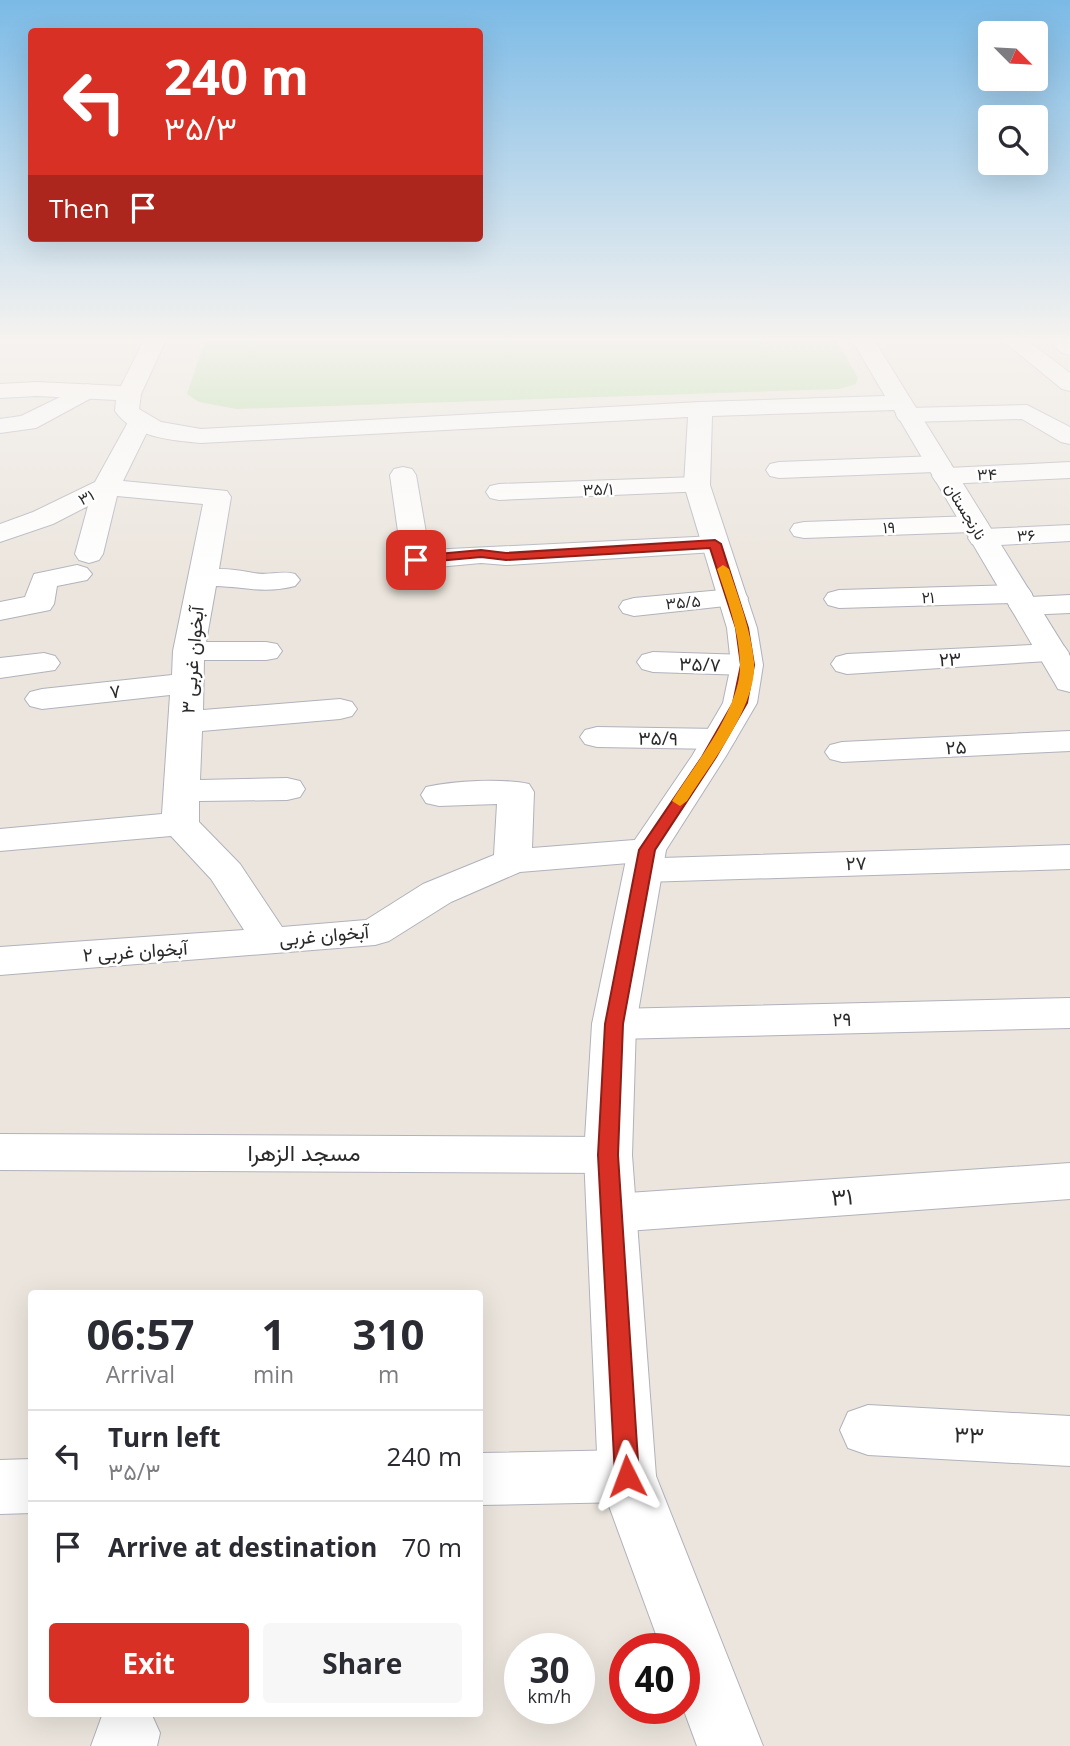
<!DOCTYPE html>
<html lang="en">
<head>
<meta charset="utf-8">
<style>
	:root { --surface:#fff; --page:#f7f7f7; --text:#2b2b33; --muted:#7c7c81; --line:#e1e1e2; --accent:#d93025 }
	body { margin:0; font-family:"Open Sans",Vazirmatn,sans-serif; background:var(--page); color:var(--text); height:100vh; display:flex; flex-direction:column; font-size:26px; white-space:nowrap }
	* { box-sizing:border-box; margin:0 }
	p { font-size:23px; color:var(--muted) }
	.icon { flex:none; width:38px; height:38px; fill:none; stroke:currentColor; stroke-width:2; stroke-linecap:round; stroke-linejoin:round }
	.map { position:relative; flex:1; overflow:hidden }
	.details { position:absolute; left:28px; top:1290px; width:455px; height:427px; display:flex; flex-direction:column; background:var(--surface); border-radius:7px; box-shadow:0 7px 28px #0002 }
	.details>* { flex:none }
	.guide { position:absolute; left:28px; top:28px; width:455px; height:214px; border-radius:7px; box-shadow:0 7px 28px #0002; background:#d93025; color:#fff; overflow:hidden }
	.needle { width:46px; rotate:114deg }
	.fabs { position:absolute; left:978px; top:21px; display:grid; gap:14px }
	.fabs a { display:grid; place-items:center; width:70px; height:70px; border-radius:7px; background:var(--surface); box-shadow:0 7px 28px #0002; font-size:35px }
	.speed { position:absolute; left:504px; top:1633px; display:flex; gap:14px; font-size:35px; font-weight:700; text-align:center }
	.speed>* { display:grid; place-content:center; width:91px; height:91px; border-radius:50%; background:var(--surface); box-shadow:0 7px 28px #0002; line-height:1 }
	.speed small { font-size:18px; font-weight:400 }
	.speed .limit { border:10px solid #d22; background:#fff; color:#111 }
	.pin { position:absolute; display:grid; place-items:center; width:60px; height:60px; color:#fff; margin:-30px; border-radius:14px; box-shadow:0 4px 10px #0006 }
	.me { position:absolute; width:77px; margin:-38px; rotate:357deg; stroke-linejoin:round; filter:drop-shadow(0 0 5px #0008) }
	.turn { display:flex; align-items:center; gap:24px; height:147px; padding:0 21px; font-size:32px }
	.turn .icon { width:91px; height:91px; stroke-width:2.5 }
	.turn b { display:block; font-size:49px; line-height:60px }
	.then { display:flex; align-items:center; height:66px; padding:0 21px; background:#0003; gap:14px; font-size:26px }
	.eta { display:flex; justify-content:space-evenly; align-items:center; height:119px; text-align:center }
	.eta b { font-size:42px; font-weight:700; line-height:49px }
	.primary-button { display:flex; gap:14px; margin-top:auto; padding:14px 21px }
	.primary-button a { flex:1; height:80px; border-radius:7px; background:var(--accent); color:#fff; font-size:28px; font-weight:700; line-height:80px; text-align:center }
	.primary-button a+a { background:var(--page); color:var(--text) }
	ul { padding:0; list-style:none }
	li { display:flex; align-items:center; gap:21px; height:91px; padding:0 21px; border-top:2px solid var(--line) }
	li div { flex:1 }
	li b { display:block; font-size:26px }
	li em { font-style:normal }
	.map>svg:first-child { display:block }
	.green { fill:#b0dd9e }
	.lines { fill:none; stroke-linecap:round; stroke-linejoin:round }
	.street-casing { stroke:#b0b2bc; stroke-width:2 }
	.secondary-casing { stroke:#b0b2bc; stroke-width:2 }
	.street { fill:#fff; fill-rule:evenodd }
	.secondary { fill:#fff; fill-rule:evenodd }
	.route { fill:#d93025; stroke:#8d1f18; stroke-width:2 }
	.slow { fill:#f59e0b }
	.labels { text-anchor:middle; stroke-width:5; stroke-linejoin:round; paint-order:stroke }
	.far-street-label { font-size:16px; fill:#2a2a2a; stroke:#fff }
	.street-label { font-size:19px; fill:#2a2a2a; stroke:#fff }
	.near-street-label { font-size:23px; fill:#2a2a2a; stroke:#fff }
</style>
</head>
<body>
<div class="map">
<svg width="1070" height="1746" viewBox="0 0 1070 1746">
	<rect width="100%" height="100%" fill="#ebe5dd"/>
	<path class="green" d="M205,340H836L858,378L856,384L839,389L237,409L199,402L187,394Z"/>
	<g class="lines">
		<g class="street-casing">
			<path id="street" d="M87,384L95,386L99,391L95,396L36,428L0,433V419L21,416Z
				M1027,405L1070,427V444L1061,442L1022,419L908,422L899,420L896,415L899,410L908,408Z
				M139,417L148,419L151,424L123,481L227,491L231,497L219,569C232,569 242,571 254,573C268,576 281,570 295,574L300,580L295,586C263,594 247,587 216,586L206,642H266L277,644L282,651L277,658L266,660H204L203,710L340,699L352,702L357,709L352,716L340,719L202,731L200,780L287,778L300,781L305,789L300,797L287,800L199,801V822L240,864L282,927L366,920L423,884L494,855L497,804L439,806L426,803L421,795L426,787C453,781 502,778 529,784L534,792L532,848L647,839L660,842L666,850L661,858L1070,845V869L643,882L629,878L624,870L629,863L520,872L451,902L389,941L375,945L0,975V947L244,930L211,879L171,836L0,851V829L162,814L170,695L42,709L30,706L25,699L30,692L42,689L172,675L173,651L203,504L117,496L103,554L99,560L89,563L79,560L75,554L88,506L53,524L0,542V524L33,512L95,482L127,424L130,419Z
				M938,456L947,459L951,464L948,468L1070,462V478L945,484L936,482L932,476L935,472L779,478L770,476L766,470L770,464L779,462Z
				M403,467L412,469L416,475L429,550L715,536L725,538L729,544L725,550L715,552L506,565L481,563L416,569L406,566L402,560L390,475L394,469Z
				M697,477L706,479L710,485L706,491L499,500L490,498L486,492L490,486L499,484Z
				M974,516L984,518L988,524L984,529L1070,525V541L982,546L972,544L968,538L972,532L804,538L794,536L790,530L794,524L804,522Z
				M77,565L87,568L92,574L87,580L57,586L54,604L50,610L0,620V602L25,597L34,574Z
				M1017,585L1028,588L1032,594L1030,597L1070,595V613L1024,615L1013,612L1009,606L1011,603L839,608L828,605L824,599L828,593L839,590Z
				M733,589L744,592L748,598L744,604L634,616L623,613L619,607L623,601L634,598Z
				M1053,644L1064,646L1069,653L1064,660L847,674L836,671L831,664L836,657L847,654Z
				M653,652L747,655L758,658L763,665L758,672L747,675L653,672L642,669L637,662L642,655Z
				M44,653L55,656L60,663L55,670L0,678V658Z
				M597,727L719,729L731,732L736,739L731,746L719,749L597,747L585,744L580,737L585,730Z
				M1070,731V751L842,762L830,759L825,752L830,745L842,742Z
				M1070,998V1028L614,1039L599,1035L592,1024L599,1013L614,1009Z
				M0,1134L608,1137L625,1142L632,1155L625,1168L608,1173L0,1170Z
				M1070,1163V1199L613,1232L596,1227L588,1213L596,1199L613,1194Z
				M868,1405L1070,1416V1466L868,1455L848,1448L840,1430L848,1412Z
				M627,1450L647,1457L656,1476L647,1495L627,1502L480,1505V1453Z
				M32,1459V1513L0,1514V1460Z
				M103,1713H151L160,1733L157,1746H91Z"/>
		</g>
		<g class="secondary-casing">
			<path id="secondary" d="M144,340H166L141,394L139,409L161,422L201,429L700,402L885,396L852,340H874L1070,656V692L1058,689L1054,682L894,410L712,416L710,485L757,628L763,665L757,703L726,756L666,850L636,1024L632,1155L656,1476L763,1746H697L683,1708L684,1648H661L598,1476L584,1155L592,1024L628,850L692,756L723,703L731,665L727,628L684,485L688,417L201,443C171,440 134,438 115,411L116,400L37,396L0,398V384L37,382L121,386Z
				M1002,340H1027L1070,373V391L1062,389Z
				M1049,340H1070V355L1062,353Z"/>
		</g>
		<use href="#street" class="street"/>
		<use href="#secondary" class="secondary"/>
	</g>
	<linearGradient id="sky" x2="0" y2="1"><stop stop-color="#7bbae6"/><stop offset="0.58" stop-color="#f6f3f0"/><stop offset="1" stop-color="#f6f3f0" stop-opacity="0"/></linearGradient>
	<rect width="1070" height="585" fill="url(#sky)"/>
	<path class="route" d="M715,540L721,544L748,628L754,665L747,703L716,757L655,850L623,1024L618,1155L639,1476L635,1484L627,1487L618,1484L615,1476L598,1155L605,1024L639,850L702,757L733,703L741,665L736,628L710,548L506,560L481,557L416,563L410,560L416,556L481,550L506,553Z"/>
	<path class="slow" d="M723,565L729,569C739,599 751,630 754,662C757,707 710,764 687,801L680,806L672,801C695,764 742,707 740,663C739,630 727,599 717,569Z"/>
	<g class="labels">
		<g class="far-street-label">
			<text transform="translate(987 474) rotate(-2)" y="6">۳۴</text>
			<text transform="translate(598 489) rotate(-2)" y="6">۳۵/۱</text>
			<text transform="translate(86 497) rotate(-26)" y="6">۳۱</text>
			<text transform="translate(966 511) rotate(59)" y="6">نارنجستان</text>
			<text transform="translate(889 527) rotate(-2)" y="6">۱۹</text>
			<text transform="translate(1026 535) rotate(-3)" y="6">۳۶</text>
			<text transform="translate(928 597) rotate(-2)" y="6">۲۱</text>
			<text transform="translate(683 602) rotate(-5)" y="6">۳۵/۵</text>
		</g>
		<g class="street-label">
			<text transform="translate(950 659) rotate(-3)" y="7">۲۳</text>
			<text transform="translate(192 660) rotate(-85)" y="7">آبخوان غربی ۳</text>
			<text transform="translate(700 664) rotate(2)" y="7">۳۵/۷</text>
			<text transform="translate(115 691) rotate(-6)" y="7">۷</text>
			<text transform="translate(658 738) rotate(1)" y="7">۳۵/۹</text>
			<text transform="translate(956 747) rotate(-3)" y="7">۲۵</text>
			<text transform="translate(856 863) rotate(-2)" y="7">۲۷</text>
			<text transform="translate(324 935) rotate(-5)" y="7">آبخوان غربی</text>
			<text transform="translate(135 951) rotate(-4)" y="7">آبخوان غربی ۲</text>
			<text transform="translate(842 1019) rotate(-1)" y="7">۲۹</text>
		</g>
		<g class="near-street-label">
			<text x="304" y="1161">مسجد الزهرا</text>
			<text transform="translate(842 1197) rotate(-4)" y="8">۳۱</text>
			<text transform="translate(969 1435) rotate(3)" y="8">۳۳</text>
		</g>
	</g>
</svg>
<div class="fabs">
<a><svg class="needle" viewBox="-14 -14 28 28"><path d="M0-13l5 13h-10z" fill="#e53935"/><path d="M0 13l5-13h-10z" fill="#7c7c81"/></svg></a>
<a><svg class="icon" aria-label="search" viewBox="0 0 24 24"><circle cx="10" cy="10" r="6"/><path d="M15 15l6 6"/></svg></a>
</div>
<div class="speed"><div>30<small>km/h</small></div><div class="limit">40</div></div>
<div class="pin" style="left:416px;top:560px;background:#d93025"><svg class="icon" aria-label="arrive" viewBox="0 0 24 24"><path d="M6 21V4h12l-3 4 3 4H6"/></svg></div>
<svg class="me" style="left:627px;top:1476px" viewBox="-20 -20 40 40"><path d="M0-17L14 15 0 8-14 15z" fill="#d93025" stroke="#fff" stroke-width="4"/></svg>
<div class="guide">
<div class="turn"><svg class="icon" aria-label="left" viewBox="0 0 24 24"><path d="M17 20v-9H6M10 6l-5 5 5 5"/></svg><div><b>240 m</b>۳۵/۳</div></div>
<div class="then">Then<svg class="icon" aria-label="arrive" viewBox="0 0 24 24"><path d="M6 21V4h12l-3 4 3 4H6"/></svg></div>
</div>
<section class="details">
<div class="eta">
<div><b>06:57</b><p>Arrival</p></div>
<div><b>1</b><p>min</p></div>
<div><b>310</b><p>m</p></div>
</div>
<ul>
<li><svg class="icon" aria-label="left" viewBox="0 0 24 24"><path d="M17 20v-9H6M10 6l-5 5 5 5"/></svg><div><b>Turn left</b><p>۳۵/۳</p></div><em>240 m</em></li>
<li><svg class="icon" aria-label="arrive" viewBox="0 0 24 24"><path d="M6 21V4h12l-3 4 3 4H6"/></svg><div><b>Arrive at destination</b></div><em>70 m</em></li>
</ul>
<div class="primary-button"><a>Exit</a><a>Share</a></div>
</section>
</div>
</body>
</html>
